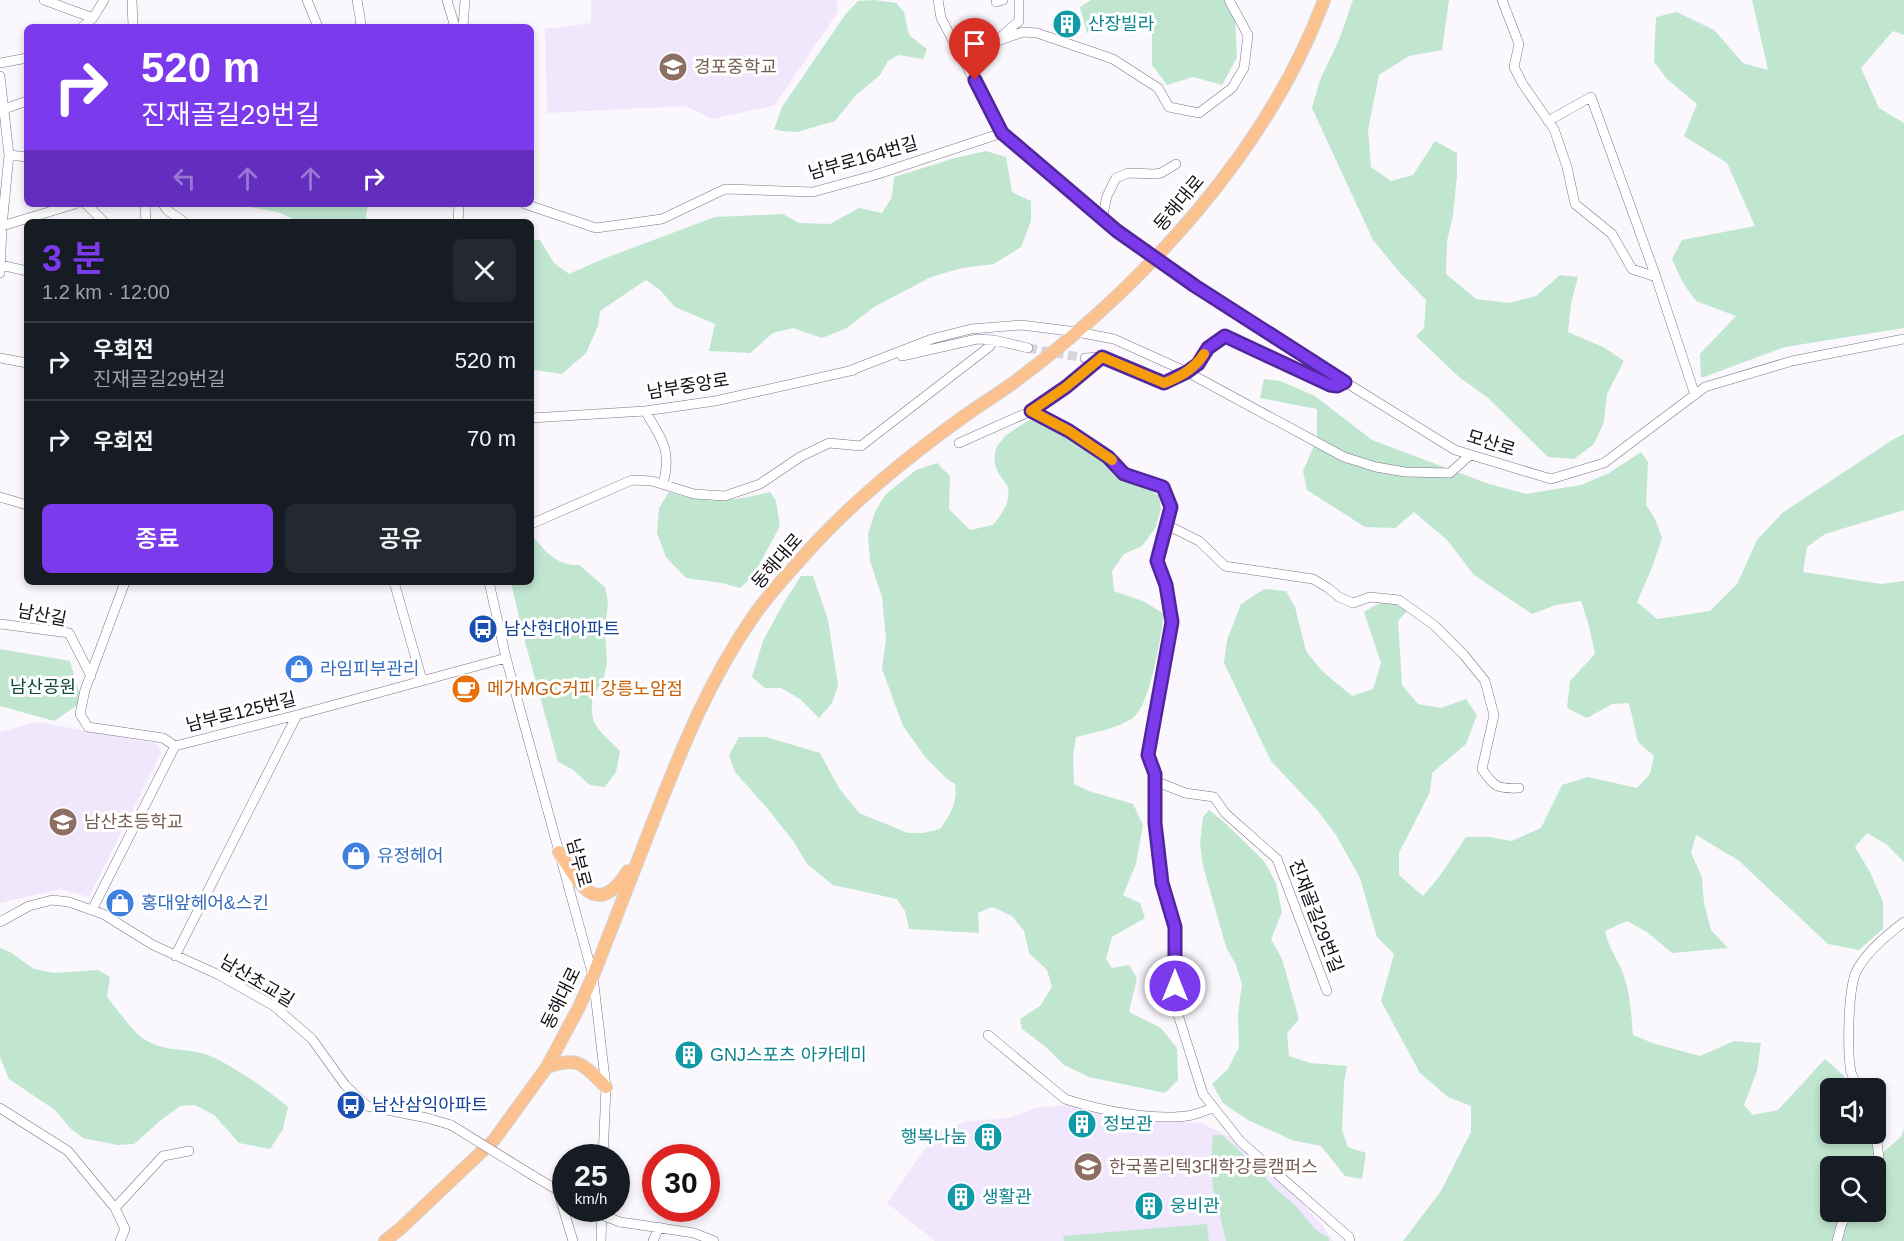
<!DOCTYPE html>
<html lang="ko">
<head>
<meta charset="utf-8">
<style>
	:root { --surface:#171b24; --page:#242831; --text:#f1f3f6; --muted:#9ea1a6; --line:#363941; --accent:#7c3aed }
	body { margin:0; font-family:Helvetica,"Noto Sans KR",sans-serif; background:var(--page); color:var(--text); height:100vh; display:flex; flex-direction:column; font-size:22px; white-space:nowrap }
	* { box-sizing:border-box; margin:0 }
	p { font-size:20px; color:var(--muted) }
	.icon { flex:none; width:33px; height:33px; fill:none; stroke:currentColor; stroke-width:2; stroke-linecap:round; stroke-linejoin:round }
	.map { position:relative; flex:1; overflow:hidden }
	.side { position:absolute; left:24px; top:219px; width:510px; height:366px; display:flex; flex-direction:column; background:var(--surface); border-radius:9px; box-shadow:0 3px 9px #0003 }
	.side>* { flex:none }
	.hud { position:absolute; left:24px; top:24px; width:510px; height:183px; border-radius:9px; box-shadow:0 3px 9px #0003; background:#7c3aed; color:#fff; overflow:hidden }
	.controls { position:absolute; left:1820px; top:1078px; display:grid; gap:12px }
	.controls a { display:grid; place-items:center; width:66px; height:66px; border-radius:9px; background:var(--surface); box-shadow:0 3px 9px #0003; font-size:30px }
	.speed { position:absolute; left:552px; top:1144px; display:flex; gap:12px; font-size:30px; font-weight:700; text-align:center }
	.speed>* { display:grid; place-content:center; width:78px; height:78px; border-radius:50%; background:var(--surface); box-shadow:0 3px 9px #0003; line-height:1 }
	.speed small { font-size:15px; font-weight:400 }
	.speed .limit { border:9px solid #d22; background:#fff; color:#111 }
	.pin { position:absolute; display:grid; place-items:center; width:51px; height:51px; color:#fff; margin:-62px -26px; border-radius:50% 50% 50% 0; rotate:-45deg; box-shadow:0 0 6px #0007 }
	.pin .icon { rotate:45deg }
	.me { position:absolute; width:66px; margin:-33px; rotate:0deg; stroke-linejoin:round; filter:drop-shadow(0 0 4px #0008) }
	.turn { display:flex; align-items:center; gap:21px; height:126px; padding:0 18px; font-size:27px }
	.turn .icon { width:78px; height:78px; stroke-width:2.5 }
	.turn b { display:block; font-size:42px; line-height:51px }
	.lanes { display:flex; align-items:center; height:57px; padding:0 18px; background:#0003; justify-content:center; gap:30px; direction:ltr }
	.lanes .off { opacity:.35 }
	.round { display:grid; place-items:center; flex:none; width:63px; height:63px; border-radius:9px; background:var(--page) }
	.overview { display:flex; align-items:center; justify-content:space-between; height:102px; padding:0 18px }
	h1 { font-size:36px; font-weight:600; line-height:45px; color:var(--accent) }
	.cta { display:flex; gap:12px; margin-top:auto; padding:12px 18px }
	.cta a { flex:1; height:69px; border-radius:9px; background:var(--accent); color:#fff; font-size:24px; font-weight:600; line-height:69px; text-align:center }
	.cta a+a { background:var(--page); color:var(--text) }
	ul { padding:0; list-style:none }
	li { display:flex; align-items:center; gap:18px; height:78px; padding:0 18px; border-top:2px solid var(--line) }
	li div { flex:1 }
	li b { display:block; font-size:22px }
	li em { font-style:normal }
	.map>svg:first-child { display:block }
	.built { fill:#f1e7fc }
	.green { fill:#c0e6d0; fill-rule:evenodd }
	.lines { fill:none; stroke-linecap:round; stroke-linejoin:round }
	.minor-tunnel { stroke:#d7d4db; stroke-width:9; stroke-dasharray:9 4.5; stroke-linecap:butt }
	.minor-casing { stroke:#7f738c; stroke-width:10 }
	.major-casing { stroke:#d5d4d5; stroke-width:14 }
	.minor { stroke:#fff; stroke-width:9 }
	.major { stroke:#fbc28f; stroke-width:12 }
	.minor-bridge-casing { stroke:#7f738c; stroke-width:10; stroke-linecap:butt }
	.minor-bridge { stroke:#fff; stroke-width:9 }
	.route-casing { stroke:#51269a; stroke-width:15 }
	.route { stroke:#7c3aed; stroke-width:10 }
	.slow { stroke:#f59e0b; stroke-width:10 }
	.labels { text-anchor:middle; stroke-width:6; stroke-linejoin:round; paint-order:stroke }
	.culture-label { font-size:18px; fill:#0d838f; stroke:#fff; text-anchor:start }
	.education-label { font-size:18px; fill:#785e54; stroke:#fff; text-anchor:start }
	.street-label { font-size:18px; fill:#130f18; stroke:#fff }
	.transit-label { font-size:18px; fill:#164399; stroke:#fff; text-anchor:start }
	.shop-label { font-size:18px; fill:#366cbe; stroke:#fff; text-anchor:start }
	.park-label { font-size:18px; fill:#114d33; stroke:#fff }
	.food-label { font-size:18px; fill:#c56008; stroke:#fff; text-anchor:start }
</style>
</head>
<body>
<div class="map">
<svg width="1904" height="1241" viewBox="0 0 1904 1241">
	<rect width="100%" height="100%" fill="#faf7fd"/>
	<path class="built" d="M591,0H836L838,12L775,105L712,119L686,106L547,113L545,29L591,23Z
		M37,722L158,744L161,754L89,897L60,889L0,903V732Z
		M1066,1105L1144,1120L1201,1123L1230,1137L1296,1197L1318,1220L1333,1241H935L887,1203L938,1131L968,1121L1009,1118L1036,1108Z"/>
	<path class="green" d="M874,0L896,3L904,12L909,35L927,49L923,59L898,55L888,61L880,75L856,95L835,121L797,132L782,131L774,129L782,107L845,15L858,1Z
		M1091,0H1234L1237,57L1222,85L1193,77L1167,85L1152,65V19L1120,30L1087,33L1080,7Z
		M1353,0H1449L1442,50L1409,56L1379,75L1368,130L1371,167L1391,181L1413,175L1435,141L1457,153V175L1453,215L1447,241L1446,274L1476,299L1509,303L1536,296L1560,275L1578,277L1571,304L1568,332L1605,348L1624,361L1607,394L1604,422L1594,444L1574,459L1548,457L1488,398L1459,377L1416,336L1424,328L1426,300L1401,274L1373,240L1312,108L1320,80L1339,40Z
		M1752,0H1904V35L1893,31L1861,68L1879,108L1904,123V328L1785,347L1701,378L1700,354L1736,316L1696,301L1683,283L1672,259L1682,240L1755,226L1727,163L1684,136L1697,104L1667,79L1654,62L1656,17L1677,12L1714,30L1743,63L1768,70Z
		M986,151L1006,157L1012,192L1031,201V221L1021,247L994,264L962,268L931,277L874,307L847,328L822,338L793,328L773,333L750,353L709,351L715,324L675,307L660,290L646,280L600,311L598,326L586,353L562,374L534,370L531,352V240H540L554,263L569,274L603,259L715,217L783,214L799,223L830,224L859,208L882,213L892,197L894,177L955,158Z
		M234,204H368L365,222H299L278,212Z
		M1264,379L1280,381L1315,396L1372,440L1486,483L1526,494L1581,485L1609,473L1641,452L1648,462L1646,505L1655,519L1662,538L1651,570L1637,602L1657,619L1710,611L1737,584L1757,540L1782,513L1894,439L1904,434V510L1825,534L1807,547L1803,572L1881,584L1904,581V862L1886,844L1867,833L1855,847L1870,872L1883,902V929L1859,950L1828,944L1738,860L1696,835L1691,853L1702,877L1704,903L1711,930L1728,948L1672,953L1647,932L1627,921L1605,931C1608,945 1614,954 1620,966C1630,988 1631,1011 1633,1035L1655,1044L1700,1056L1734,1041L1761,1043L1757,1071L1744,1105L1753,1115L1778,1110L1825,1059L1843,1075L1851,1089H1830V1134H1875L1881,1154L1901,1137L1904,1129V1241H1403L1441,1191L1471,1132V1106L1448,1097L1420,1073L1381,1001L1394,954L1377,937L1360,878L1336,835L1318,811L1271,761L1224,663L1227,640L1241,604L1264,589L1286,591L1295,607L1306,651L1322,671L1352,696L1373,689L1381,663L1364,612C1383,600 1388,599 1407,611L1398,621L1402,685L1418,704L1441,708L1466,699L1477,715L1466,744L1432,773L1430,792L1399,853V875L1423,896L1439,877L1466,837H1489L1512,841L1541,828L1562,785L1588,777L1637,788L1650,774L1654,756L1638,742L1629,703L1612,704L1587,718L1567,708L1570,681L1595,654L1589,626L1581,601L1556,605L1532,614L1474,575L1447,540L1414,512L1395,528L1365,527L1307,490L1303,471L1317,439V409L1260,398ZM1830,1167H1875V1212H1830Z
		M1030,420L1046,424L1098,454L1115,474L1129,483L1146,488L1159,496L1161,508L1156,527L1142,546L1124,554L1112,571L1114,591L1145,602L1164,614C1161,636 1151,702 1134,717C1120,728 1093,733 1076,737L1073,756L1074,784L1089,791L1133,804L1143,825L1136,864L1123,895L1140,903L1145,918L1112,937L1106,959L1112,968L1129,965L1137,978L1129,1012L1161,1028L1177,1048L1178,1080L1165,1093L1089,1077L1064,1065L1046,1047L1022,1029L1020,1019L1040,1006L1052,987L1047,970L1029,953L1024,931L1012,916L992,907L978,913L979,933L909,929L905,911L897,899L833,885L807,864L794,842L767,808L735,772L729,755L739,737H766L820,753L839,788L859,813L908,833H923L940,829C950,815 958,803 955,784L947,779L926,758L903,726L882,669L886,639L882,597L870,561L868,534L875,512L885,495L916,470L937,463L950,476L949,509L970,530L993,525C1001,515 1011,502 1008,488C1006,482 1000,477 998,472C985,445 1011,431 1030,420Z
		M669,492C705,505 733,501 770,492L776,501L780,526L753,576L740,588L722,583L686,578L666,557L657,533L659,508Z
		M534,538C547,553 558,566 579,565L605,587L608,602L605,632L607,663L602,685L593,694C588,727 599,729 620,751L616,772L605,787L590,785L572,769L558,762L522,631L511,582H531V539Z
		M801,576H813L828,620L838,685L832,703L819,718L800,699L781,688H765L752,677L763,641L783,604Z
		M0,649L70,661L82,702L54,721L0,706Z
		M1209,810L1224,822L1264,861L1276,883L1282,912L1271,939L1282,959L1299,1019L1287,1033L1289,1056L1310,1063L1347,1066L1344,1083L1342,1130L1348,1147L1366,1153L1362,1179L1345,1176L1321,1146L1292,1140L1248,1120L1223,1103L1212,1084L1228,1069L1239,1047L1238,1015L1242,984L1236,965L1226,947L1203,866L1200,843L1203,817Z
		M0,948L10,952L34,969L54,973L98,970L110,977L107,997C116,1008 133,1032 144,1039C165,1052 181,1048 202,1053C222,1058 271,1092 288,1107L283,1129L270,1149L239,1143L214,1115L195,1105L180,1106L160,1121L134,1144L117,1145L83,1138L70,1128L55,1110L9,1079L0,1057Z
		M1213,1135H1222L1241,1152L1275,1188L1295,1205L1315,1229L1329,1238V1241H1226L1213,1188L1211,1166Z
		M1207,1224L1209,1241H1064L1063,1236Z"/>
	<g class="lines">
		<path class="minor-tunnel" d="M1028,348L1085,358"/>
		<g class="minor-casing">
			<path id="minor" d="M44,0L93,18
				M132,0L133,27
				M307,0L318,27
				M357,0L361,23L359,27
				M447,0L455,27
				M938,0L941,18L1002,133L1117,231L1136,245
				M1502,0L1519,44L1514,67L1522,83L1554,129L1567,167L1575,204L1612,234L1632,269L1656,277L1695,395
				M996,2L1003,0
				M82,27L93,18L104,0
				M463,27L465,0
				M995,42L1023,32L1037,33L1113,59L1158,88L1169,107L1199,113L1232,88L1244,68L1248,35L1229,0
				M956,46L995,42L1019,21V0
				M0,63L27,58
				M0,76L9,155L2,226L0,273
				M4,109L27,101
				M1548,121L1591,97L1656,277
				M9,155L27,157
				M86,204L104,222
				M145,204L146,222
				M163,204L167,210L184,222
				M525,204L596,228L662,219L725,189L813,192L875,175L1002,133
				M1102,219L1107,196L1116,178L1128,173L1155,174L1161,173L1176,164
				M458,222L459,204
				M2,226L75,204
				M0,265L27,271
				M1195,286L1345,382L1455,450L1551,479L1604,463L1705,387L1792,361L1904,339
				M902,356L977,339L994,340L1028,348
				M0,358L27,363
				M1085,358L1102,357L1164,383L1187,372L1198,364L1208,348L1225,336L1330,385H1337L1345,382
				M849,371L932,339L971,329L1021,325L1077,332L1114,339L1187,372L1344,457L1376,467L1405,472L1450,473L1470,455
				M645,411C662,439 672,450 663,484
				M1031,411L1069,431L1108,457L1124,474L1163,487L1171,507L1157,561L1166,585L1172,622L1148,755L1155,774V823L1162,883L1175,927V1005L1203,1094L1241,1142L1349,1237L1350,1241
				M531,418L645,411L715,401L854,370
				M959,443L1031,411L1066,387L1102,357
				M0,497L27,505
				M531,524L632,480L652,481L694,494L725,496L760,484L800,457L829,443L861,446L989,347L994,340
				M1167,525L1199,541L1225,566L1313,579L1328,588L1339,597L1353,603L1370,597L1399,600L1434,625L1464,655L1485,681L1494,715L1482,769C1494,787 1497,789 1519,788
				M125,582L85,690L80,714L88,727L163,738L175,746
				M394,582L422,680
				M489,582L506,658L593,976L606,1087L603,1158
				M0,624L69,633L91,676
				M1155,781L1185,793L1214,797L1225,813L1277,859L1327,991
				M92,910L175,746L297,715L506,658
				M0,922L29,906L52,900L69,902L103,914L153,945L219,975L274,1006L312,1039L345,1085L367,1106L427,1118L451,1125
				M175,956L297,715
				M988,1035L1065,1099C1099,1110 1156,1122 1192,1115C1199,1113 1207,1110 1214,1108
				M1859,1089C1856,1084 1853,1078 1851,1072C1847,1052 1848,990 1856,972C1865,953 1888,934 1904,922
				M0,1108L68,1151L115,1208L125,1229L120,1241
				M1875,1122L1880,1168L1875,1182
				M532,1175L564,1194
				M558,1191L573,1241
				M115,1208L163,1156L189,1151
				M620,1222L694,1233L714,1241
				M601,1241L602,1209
				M653,1241L659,1227
				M1837,1241L1842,1223L1849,1212"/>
		</g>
		<g class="major-casing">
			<path id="major" d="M559,852C579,884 597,920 628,871
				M547,1067C580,1056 582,1064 606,1087
				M385,1241L400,1229L494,1140L547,1067L579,1007L593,976C613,924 634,871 654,819C682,748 709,680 753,617C767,596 785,577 801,559C848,505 907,457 966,415C983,403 1001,392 1017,380C1144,285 1268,151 1324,0"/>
		</g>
		<use href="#minor" class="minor"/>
		<use href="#major" class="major"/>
		<g class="minor-bridge-casing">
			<path id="minor-bridge" d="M1136,245L1195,286
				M451,1125L532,1175
				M586,1209L620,1222"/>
		</g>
		<use href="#minor-bridge" class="minor-bridge"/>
	</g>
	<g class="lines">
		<g class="route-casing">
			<path id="route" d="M975,80L1002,133L1117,231L1195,286L1345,382L1337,386L1330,385L1225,336L1208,348L1198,364L1187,372L1164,383L1102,357L1066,387L1031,411L1069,431L1108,457L1124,474L1163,487L1171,507L1157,561L1166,585L1172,622L1148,755L1155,774V823L1162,883L1175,927V986"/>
		</g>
		<use href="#route" class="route"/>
		<path class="slow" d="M1112,460L1069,431L1031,411L1066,387L1102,357L1164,383C1181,377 1194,369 1204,354"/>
	</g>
	<defs>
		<g id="building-disc" transform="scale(1.5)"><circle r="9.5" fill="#0f9aa8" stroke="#fff"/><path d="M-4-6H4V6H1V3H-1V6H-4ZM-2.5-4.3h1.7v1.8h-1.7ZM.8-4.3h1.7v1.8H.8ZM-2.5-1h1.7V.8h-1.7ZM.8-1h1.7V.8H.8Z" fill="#fff"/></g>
		<g id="school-disc" transform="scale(1.5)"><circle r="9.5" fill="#8d6e63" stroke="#fff"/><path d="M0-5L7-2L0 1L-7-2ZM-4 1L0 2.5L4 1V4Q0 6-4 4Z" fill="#fff"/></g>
		<g id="bus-disc" transform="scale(1.5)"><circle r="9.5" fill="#1a4fb4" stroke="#fff"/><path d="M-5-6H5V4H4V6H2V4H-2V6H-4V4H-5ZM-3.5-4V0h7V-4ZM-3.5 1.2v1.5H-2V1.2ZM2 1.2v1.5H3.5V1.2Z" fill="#fff"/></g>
		<g id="shop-disc" transform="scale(1.5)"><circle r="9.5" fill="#3f7fe0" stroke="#fff"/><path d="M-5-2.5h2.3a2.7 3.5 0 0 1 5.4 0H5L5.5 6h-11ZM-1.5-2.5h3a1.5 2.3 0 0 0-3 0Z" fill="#fff"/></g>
		<g id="cafe-disc" transform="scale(1.5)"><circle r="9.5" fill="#e8710a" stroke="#fff"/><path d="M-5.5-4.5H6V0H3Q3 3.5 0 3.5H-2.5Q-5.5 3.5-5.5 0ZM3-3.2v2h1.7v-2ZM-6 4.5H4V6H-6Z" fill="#fff"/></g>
		<g id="university-disc" transform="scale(1.5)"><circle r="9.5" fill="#8d6e63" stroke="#fff"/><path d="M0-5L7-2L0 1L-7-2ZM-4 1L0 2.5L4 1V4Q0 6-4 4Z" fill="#fff"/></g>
	</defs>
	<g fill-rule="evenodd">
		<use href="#building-disc" x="1067" y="24"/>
		<use href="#school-disc" x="673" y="67"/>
		<use href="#bus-disc" x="483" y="629"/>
		<use href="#shop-disc" x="299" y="669"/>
		<use href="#cafe-disc" x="466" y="689"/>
		<use href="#school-disc" x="63" y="822"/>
		<use href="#shop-disc" x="356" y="856"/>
		<use href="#shop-disc" x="120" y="903"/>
		<use href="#building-disc" x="689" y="1055"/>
		<use href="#bus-disc" x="351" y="1105"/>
		<use href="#building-disc" x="1082" y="1124"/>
		<use href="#building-disc" x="988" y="1137"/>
		<use href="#university-disc" x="1088" y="1167"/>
		<use href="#building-disc" x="961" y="1197"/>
		<use href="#building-disc" x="1149" y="1206"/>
	</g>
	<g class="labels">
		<g class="culture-label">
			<text x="1088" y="30">산장빌라</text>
			<text x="710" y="1061">GNJ스포츠 아카데미</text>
			<text x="1103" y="1130">정보관</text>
			<text x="967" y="1143" text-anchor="end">행복나눔</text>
			<text x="982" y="1203">생활관</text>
			<text x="1170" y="1212">웅비관</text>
		</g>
		<g class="education-label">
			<text x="694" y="73">경포중학교</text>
			<text x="84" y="828">남산초등학교</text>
			<text x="1109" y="1173">한국폴리텍3대학강릉캠퍼스</text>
		</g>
		<g class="street-label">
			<text transform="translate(863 158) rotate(-16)" y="6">남부로164번길</text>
			<text transform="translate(1179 203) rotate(-50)" y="6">동해대로</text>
			<text transform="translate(688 386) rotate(-9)" y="6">남부중앙로</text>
			<text transform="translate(1491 443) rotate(17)" y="6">모산로</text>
			<text transform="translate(777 561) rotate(-49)" y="6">동해대로</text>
			<text transform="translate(42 615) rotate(11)" y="6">남산길</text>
			<text transform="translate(241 712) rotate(-14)" y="6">남부로125번길</text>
			<text transform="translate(579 863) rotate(75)" y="6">남부로</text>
			<text transform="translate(1316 916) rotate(69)" y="6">진재골길29번길</text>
			<text transform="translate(257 981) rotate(31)" y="6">남산초교길</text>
			<text transform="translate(561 998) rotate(-64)" y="6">동해대로</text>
		</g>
		<g class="transit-label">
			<text x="504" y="635">남산현대아파트</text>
			<text x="372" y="1111">남산삼익아파트</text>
		</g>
		<g class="shop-label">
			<text x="320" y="675">라임피부관리</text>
			<text x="377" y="862">유정헤어</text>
			<text x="141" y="909">홍대앞헤어&amp;스킨</text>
		</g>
		<g class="park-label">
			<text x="43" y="693">남산공원</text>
		</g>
		<g class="food-label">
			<text x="487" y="695">메가MGC커피 강릉노암점</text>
		</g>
	</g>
</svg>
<div class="controls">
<a><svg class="icon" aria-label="sound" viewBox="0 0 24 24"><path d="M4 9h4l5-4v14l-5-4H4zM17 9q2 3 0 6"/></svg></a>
<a><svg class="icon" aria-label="search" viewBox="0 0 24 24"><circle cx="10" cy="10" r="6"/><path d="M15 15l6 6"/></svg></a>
</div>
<div class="speed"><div>25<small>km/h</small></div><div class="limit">30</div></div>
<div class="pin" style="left:975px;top:80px;background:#d93025"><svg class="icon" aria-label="arrive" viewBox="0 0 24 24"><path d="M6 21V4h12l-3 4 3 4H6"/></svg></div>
<svg class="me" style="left:1175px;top:986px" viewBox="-20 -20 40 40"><circle r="17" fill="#7c3aed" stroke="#fff" stroke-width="3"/><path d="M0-11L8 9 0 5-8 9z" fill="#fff"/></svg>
<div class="hud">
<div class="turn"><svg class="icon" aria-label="right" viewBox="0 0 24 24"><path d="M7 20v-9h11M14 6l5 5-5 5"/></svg><div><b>520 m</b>진재골길29번길</div></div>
<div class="lanes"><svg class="icon off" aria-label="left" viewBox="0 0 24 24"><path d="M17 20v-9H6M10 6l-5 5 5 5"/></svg><svg class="icon off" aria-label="ahead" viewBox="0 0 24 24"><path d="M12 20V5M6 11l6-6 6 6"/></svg><svg class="icon off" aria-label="ahead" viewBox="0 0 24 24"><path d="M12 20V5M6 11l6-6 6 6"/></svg><svg class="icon" aria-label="right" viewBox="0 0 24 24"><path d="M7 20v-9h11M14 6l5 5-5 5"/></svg></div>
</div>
<section class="side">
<div class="overview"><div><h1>3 분</h1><p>1.2 km · 12:00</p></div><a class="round"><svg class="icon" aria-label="close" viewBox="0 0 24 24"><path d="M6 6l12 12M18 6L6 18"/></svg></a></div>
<ul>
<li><svg class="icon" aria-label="right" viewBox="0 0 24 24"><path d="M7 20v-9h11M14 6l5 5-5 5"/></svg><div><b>우회전</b><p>진재골길29번길</p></div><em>520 m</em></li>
<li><svg class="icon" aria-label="right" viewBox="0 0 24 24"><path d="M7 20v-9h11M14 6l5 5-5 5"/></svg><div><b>우회전</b></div><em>70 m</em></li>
</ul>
<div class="cta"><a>종료</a><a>공유</a></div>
</section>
</div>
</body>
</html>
